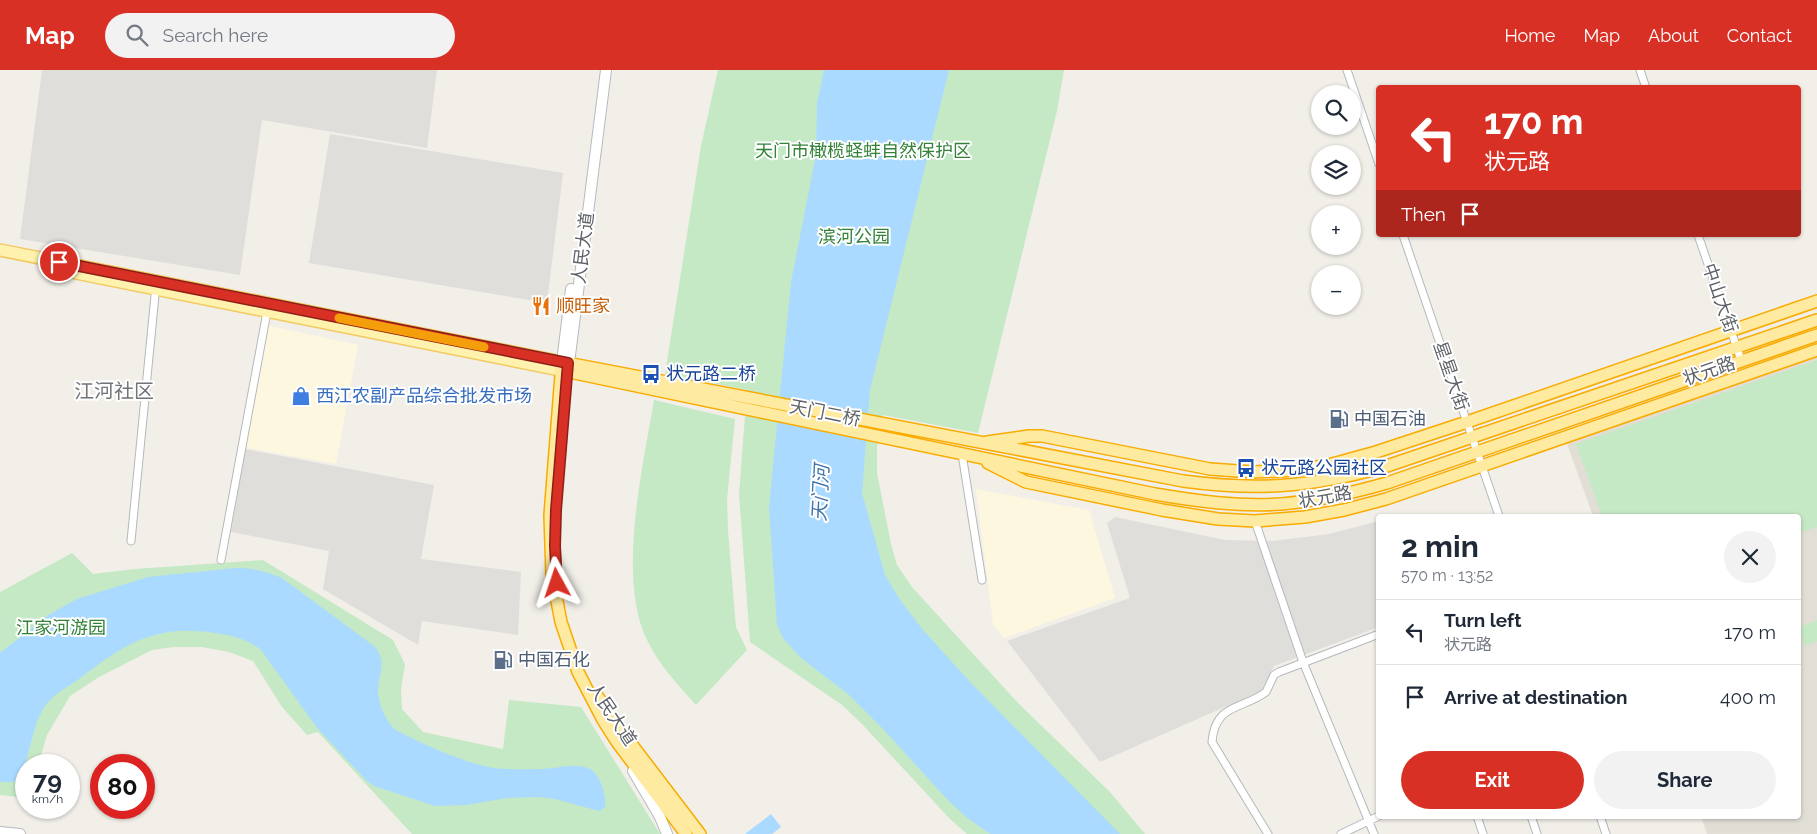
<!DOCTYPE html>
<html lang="en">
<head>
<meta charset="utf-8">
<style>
	:root { --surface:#fff; --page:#f2f2f3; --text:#1f2937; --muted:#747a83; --line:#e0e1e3; --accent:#d93025 }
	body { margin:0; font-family:Raleway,"Noto Sans SC",sans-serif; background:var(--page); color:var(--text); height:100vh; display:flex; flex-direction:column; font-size:19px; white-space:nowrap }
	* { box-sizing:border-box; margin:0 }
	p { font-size:16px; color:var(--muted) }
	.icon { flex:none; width:28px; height:28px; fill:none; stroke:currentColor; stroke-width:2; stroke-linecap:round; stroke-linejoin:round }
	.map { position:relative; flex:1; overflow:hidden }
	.details { position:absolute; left:1376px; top:444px; width:425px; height:305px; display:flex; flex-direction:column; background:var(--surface); border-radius:5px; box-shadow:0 1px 4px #0004 }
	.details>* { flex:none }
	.guide { position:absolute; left:1376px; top:15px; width:425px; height:152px; border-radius:5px; box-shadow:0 1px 4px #0004; background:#d93025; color:#fff; overflow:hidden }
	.fabs { position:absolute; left:1311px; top:15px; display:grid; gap:10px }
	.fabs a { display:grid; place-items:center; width:50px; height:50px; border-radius:50%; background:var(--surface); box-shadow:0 1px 4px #0004; font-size:25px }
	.speed { position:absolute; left:15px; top:684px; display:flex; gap:10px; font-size:25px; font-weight:700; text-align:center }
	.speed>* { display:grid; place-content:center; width:65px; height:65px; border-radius:50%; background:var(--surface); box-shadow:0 1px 4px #0004; line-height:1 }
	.speed small { font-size:12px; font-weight:400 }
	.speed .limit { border:8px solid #d22; background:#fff; color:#111 }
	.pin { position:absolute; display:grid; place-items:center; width:42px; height:42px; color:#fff; margin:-21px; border:2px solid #fff; border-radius:50%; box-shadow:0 1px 5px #0007 }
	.me { position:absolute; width:55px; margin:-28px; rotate:355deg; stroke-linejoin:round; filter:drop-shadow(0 0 4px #0008) }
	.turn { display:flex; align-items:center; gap:18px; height:105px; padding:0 25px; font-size:22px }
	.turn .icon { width:65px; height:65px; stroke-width:2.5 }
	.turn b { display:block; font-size:35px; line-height:42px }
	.then { display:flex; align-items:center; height:48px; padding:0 25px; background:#0003; gap:10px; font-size:19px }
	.round { display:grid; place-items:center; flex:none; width:52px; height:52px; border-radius:26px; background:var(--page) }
	.summary { display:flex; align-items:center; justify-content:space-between; height:85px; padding:0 25px }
	h1 { font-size:30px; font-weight:700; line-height:38px }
	.primary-button { display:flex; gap:10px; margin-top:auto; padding:10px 25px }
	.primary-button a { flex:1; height:58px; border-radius:30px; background:var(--accent); color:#fff; font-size:20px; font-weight:700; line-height:58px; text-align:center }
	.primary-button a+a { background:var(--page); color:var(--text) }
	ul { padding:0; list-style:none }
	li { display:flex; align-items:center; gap:15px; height:65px; padding:0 25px; border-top:1px solid var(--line) }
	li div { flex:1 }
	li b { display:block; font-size:19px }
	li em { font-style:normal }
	header { display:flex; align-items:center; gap:30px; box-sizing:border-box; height:70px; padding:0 25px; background:var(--accent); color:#fff }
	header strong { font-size:24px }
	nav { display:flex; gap:28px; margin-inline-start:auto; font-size:18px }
	.search { width:350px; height:45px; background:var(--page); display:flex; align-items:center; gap:12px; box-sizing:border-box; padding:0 18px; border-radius:28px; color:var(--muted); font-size:19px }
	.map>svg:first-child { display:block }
	.commercial { fill:#fef7e0 }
	.industrial { fill:#e0deda }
	.education { fill:#e1ded6 }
	.green { fill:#c5e8c5 }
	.water { fill:#aadaff }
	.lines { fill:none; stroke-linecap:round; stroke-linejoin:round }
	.minor-casing { stroke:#b5b8bc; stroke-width:9 }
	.secondary-casing { stroke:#b6babf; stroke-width:12 }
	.primary-casing { stroke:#f2c960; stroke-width:14 }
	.trunk-casing { stroke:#f9ab00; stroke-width:14 }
	.minor { stroke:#fff; stroke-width:7 }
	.secondary { stroke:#fff; stroke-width:10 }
	.primary { stroke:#fff2af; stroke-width:11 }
	.trunk { stroke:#feeaa1; stroke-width:11 }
	.route-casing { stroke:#8d1f18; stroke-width:12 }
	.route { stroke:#d93025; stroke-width:9 }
	.slow { stroke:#f59e0b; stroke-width:9 }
	.labels { text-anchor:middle; stroke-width:4; stroke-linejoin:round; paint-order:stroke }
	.park-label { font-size:18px; fill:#348238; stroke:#fff }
	.street-label { font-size:18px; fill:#5f6368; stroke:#fff }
	.food-label { font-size:18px; fill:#c56008; stroke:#fff; text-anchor:start }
	.transit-label { font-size:18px; fill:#164399; stroke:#fff; text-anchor:start }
	.shop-label { font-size:18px; fill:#366cbe; stroke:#fff; text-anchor:start }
	.service-label { font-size:18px; fill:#4e5e75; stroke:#fff; text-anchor:start }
	.water-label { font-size:19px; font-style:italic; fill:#4174aa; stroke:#fff }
	.quarter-label { font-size:20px; fill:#70757a; stroke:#fff }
</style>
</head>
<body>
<header>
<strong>Map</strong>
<div class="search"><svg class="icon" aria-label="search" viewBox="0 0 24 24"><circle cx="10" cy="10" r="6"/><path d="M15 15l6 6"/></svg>Search here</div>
<nav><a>Home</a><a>Map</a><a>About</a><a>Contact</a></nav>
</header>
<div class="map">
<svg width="1817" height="764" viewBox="0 0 1817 764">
	<rect width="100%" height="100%" fill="#f1efe8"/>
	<path class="commercial" d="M266,255L358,275L336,394L243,377Z
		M976,419L1089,440L1115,528L1004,568L993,554Z"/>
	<path class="industrial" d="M42,0H437L427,78L262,50L240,205L20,169Z
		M330,64L563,103L547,233L309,193Z
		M245,379L434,415L421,489L521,502L518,565L422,551L418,575L323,519L329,481L231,462Z
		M1115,447L1225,470L1273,471L1329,464L1379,451V557L1274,596L1261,621L1100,692L1007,571L1130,528L1107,453Z"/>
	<path class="education" d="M1817,283V764H1707L1701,746H1799V446H1593L1566,371Z"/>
	<path class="green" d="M718,0H1064L1057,41L978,363L883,345L877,376V403L891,474L897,495L912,517L1019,634L1110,722L1145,764H967L950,749L862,654L842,635L750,572L739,424L747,320L665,304L701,76Z
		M1817,290V457L1799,463V446H1602L1576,374Z
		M654,330L735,349L727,429L728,461L736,557L747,580L696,635C678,615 660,596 648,572C616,510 643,397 654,330Z
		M72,483L93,504L135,499L263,490L393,570L405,594L401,619L402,639L423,662L503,679L509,630L581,637L660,764H412L318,662L307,665L282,637L253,591L229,582L202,577H174L152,580L99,607L70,626L47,665L38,695H26V728L0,725V522Z
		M1817,550V571L1805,576L1799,557Z"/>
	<path class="water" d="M824,0H949L870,320L862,423L885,505L900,530L923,560L971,613L1120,764H990L966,747L946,728L884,660L848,624L801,588L783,568L777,555L769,437L791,212L816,85L817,33Z
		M235,498C253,498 266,501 282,508L374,576C388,591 378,605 378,622C379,636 385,648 394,659C420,673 464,693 494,698C510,700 528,699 544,699C558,698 578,693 590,699C600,704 607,727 605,737L599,741L555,729L537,727L507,728L466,735L435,736L374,716L366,710L318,659L261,580C247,569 232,565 215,563C154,554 125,574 79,609C69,616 56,623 48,632C32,651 31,685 20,707L13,712H0V583L50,544L77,529L148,507Z
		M771,744L781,757L772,764H745Z"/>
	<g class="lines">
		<g class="minor-casing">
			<path id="minor" d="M1347,0L1379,94
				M1640,0L1646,18
				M1403,165L1499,446
				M1698,165L1741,290
				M962,384L982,510
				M1255,451L1303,592L1374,764
				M131,471L156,215
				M221,490L267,242
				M1477,746L1483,764
				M1531,746L1537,764
				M1600,746L1606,764
				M1268,764L1212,672C1215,633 1242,640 1266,622L1274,605L1279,602L1379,564
				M1341,764L1379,746"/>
		</g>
		<g class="secondary-casing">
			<path id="secondary" d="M562,292L571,219
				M569,293L606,0
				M633,701L660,747L667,764
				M0,762L20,764"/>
		</g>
		<g class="primary-casing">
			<path id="primary" d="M0,180L562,292
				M56,199L560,300"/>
		</g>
		<g class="trunk-casing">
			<path id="trunk" d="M560,300L1155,424C1196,431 1239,437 1281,434C1317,431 1352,423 1387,413L1817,265
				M987,372L1029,366H1042L1210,399L1252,402L1282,401L1325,396L1376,382L1467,352L1817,231
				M988,393L1026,412L1162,440L1218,449L1255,451L1305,447L1344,440L1386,429L1817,280
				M598,627L613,650L700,764
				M686,764L617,672L603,650L578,602L561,552L552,505L550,445L562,292L1183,411C1258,421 1311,417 1384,397L1817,250"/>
		</g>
		<use href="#minor" class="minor"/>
		<use href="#secondary" class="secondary"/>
		<use href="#primary" class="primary"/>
		<use href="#trunk" class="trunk"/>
	</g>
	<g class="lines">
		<g class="route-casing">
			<path id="route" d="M59,192L568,293L556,440L555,476L557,513"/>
		</g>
		<use href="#route" class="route"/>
		<path class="slow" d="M339,248L484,277"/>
	</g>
	<defs>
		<g id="restaurant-bare" transform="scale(1.5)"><path d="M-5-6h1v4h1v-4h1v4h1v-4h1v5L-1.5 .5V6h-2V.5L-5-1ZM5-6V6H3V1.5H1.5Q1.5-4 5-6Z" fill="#e8710a" stroke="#fff" stroke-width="2.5" paint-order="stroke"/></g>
		<g id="bus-bare" transform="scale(1.5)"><path d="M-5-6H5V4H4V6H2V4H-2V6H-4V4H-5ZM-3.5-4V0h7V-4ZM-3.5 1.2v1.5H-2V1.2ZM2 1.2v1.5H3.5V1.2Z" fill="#1a4fb4" stroke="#fff" stroke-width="2.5" paint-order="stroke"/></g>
		<g id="shop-bare" transform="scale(1.5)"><path d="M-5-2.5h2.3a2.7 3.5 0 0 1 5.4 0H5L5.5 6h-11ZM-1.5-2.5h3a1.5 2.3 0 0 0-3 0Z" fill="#3f7fe0" stroke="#fff" stroke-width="2.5" paint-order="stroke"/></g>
		<g id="fuel-bare" transform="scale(1.5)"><path d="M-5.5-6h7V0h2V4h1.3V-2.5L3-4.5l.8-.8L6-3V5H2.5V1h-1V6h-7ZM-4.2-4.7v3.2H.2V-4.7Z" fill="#5c6f8a" stroke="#fff" stroke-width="2.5" paint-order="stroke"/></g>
	</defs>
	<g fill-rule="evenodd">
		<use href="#restaurant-bare" x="541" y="236"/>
		<use href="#bus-bare" x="651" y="304"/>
		<use href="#shop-bare" x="301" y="326"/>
		<use href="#fuel-bare" x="1339" y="349"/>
		<use href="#bus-bare" x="1246" y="398"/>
		<use href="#fuel-bare" x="503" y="590"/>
	</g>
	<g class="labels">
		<g class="park-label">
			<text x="863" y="87">天门市橄榄蛏蚌自然保护区</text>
			<text x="854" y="173">滨河公园</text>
			<text x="61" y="564">江家河游园</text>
		</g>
		<g class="street-label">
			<text transform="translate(583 178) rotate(-83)" y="6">人民大道</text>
			<text transform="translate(1720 228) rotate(71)" y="6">中山大街</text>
			<text transform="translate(1709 301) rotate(-19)" y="6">状元路</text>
			<text transform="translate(1451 306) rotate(71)" y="6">星星大街</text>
			<text transform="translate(825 343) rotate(11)" y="6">天门二桥</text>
			<text transform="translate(1325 427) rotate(-10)" y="6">状元路</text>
			<text transform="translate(612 644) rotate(56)" y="6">人民大道</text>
		</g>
		<g class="food-label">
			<text x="556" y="242">顺旺家</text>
		</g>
		<g class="transit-label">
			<text x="666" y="310">状元路二桥</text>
			<text x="1261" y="404">状元路公园社区</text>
		</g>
		<g class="shop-label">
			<text x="316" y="332">西江农副产品综合批发市场</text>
		</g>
		<g class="service-label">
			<text x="1354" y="355">中国石油</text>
			<text x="518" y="596">中国石化</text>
		</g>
		<g class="water-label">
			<text transform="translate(820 423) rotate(-87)" y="7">天门河</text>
		</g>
		<g class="quarter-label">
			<text x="114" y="328">江河社区</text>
		</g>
	</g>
</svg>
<div class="fabs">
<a><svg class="icon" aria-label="search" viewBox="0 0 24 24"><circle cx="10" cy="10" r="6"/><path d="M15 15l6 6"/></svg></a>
<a><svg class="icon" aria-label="layers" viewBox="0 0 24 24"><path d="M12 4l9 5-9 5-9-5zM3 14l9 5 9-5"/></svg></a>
<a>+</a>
<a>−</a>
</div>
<div class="speed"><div>79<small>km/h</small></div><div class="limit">80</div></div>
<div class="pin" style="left:59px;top:192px;background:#d93025"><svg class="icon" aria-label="arrive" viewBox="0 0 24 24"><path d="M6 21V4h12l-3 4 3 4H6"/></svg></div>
<svg class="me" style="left:557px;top:513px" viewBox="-20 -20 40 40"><path d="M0-17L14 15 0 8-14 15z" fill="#d93025" stroke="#fff" stroke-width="4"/></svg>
<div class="guide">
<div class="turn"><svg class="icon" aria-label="left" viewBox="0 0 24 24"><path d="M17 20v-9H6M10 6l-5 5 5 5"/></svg><div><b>170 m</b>状元路</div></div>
<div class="then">Then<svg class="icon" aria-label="arrive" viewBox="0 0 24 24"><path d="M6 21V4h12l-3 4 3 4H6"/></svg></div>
</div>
<section class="details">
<div class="summary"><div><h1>2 min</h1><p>570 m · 13:52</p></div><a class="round"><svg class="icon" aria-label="close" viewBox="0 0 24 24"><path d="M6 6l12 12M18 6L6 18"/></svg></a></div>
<ul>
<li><svg class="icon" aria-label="left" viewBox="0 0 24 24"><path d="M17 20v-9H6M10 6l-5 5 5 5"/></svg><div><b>Turn left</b><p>状元路</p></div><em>170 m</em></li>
<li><svg class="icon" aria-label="arrive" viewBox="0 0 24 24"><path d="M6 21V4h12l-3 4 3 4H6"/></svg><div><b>Arrive at destination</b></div><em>400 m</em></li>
</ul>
<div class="primary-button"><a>Exit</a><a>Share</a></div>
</section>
</div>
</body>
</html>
